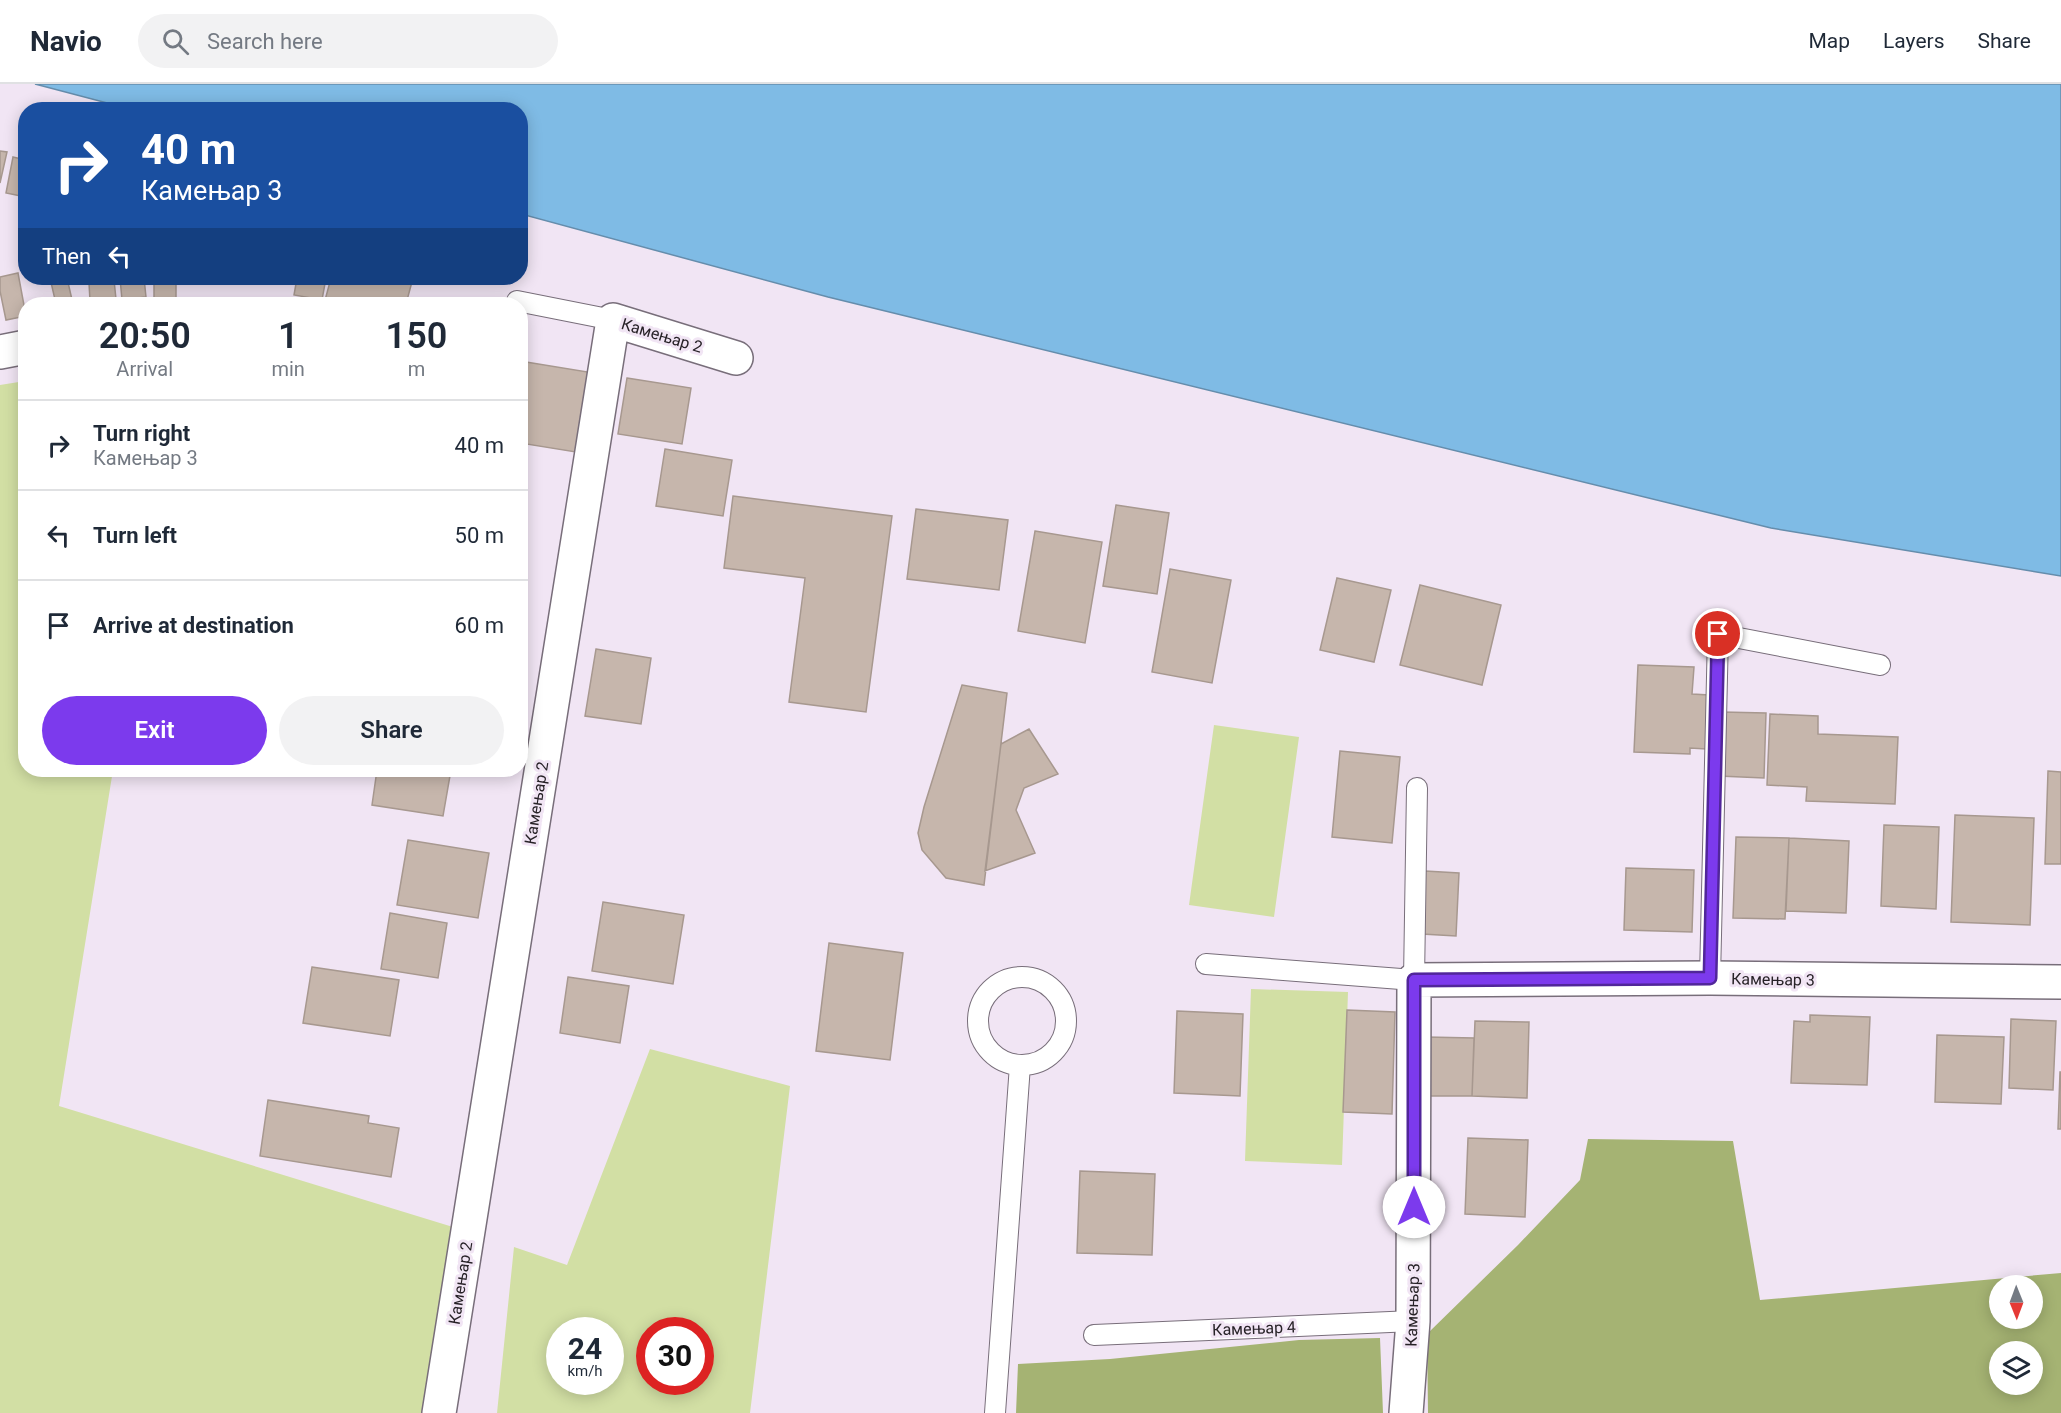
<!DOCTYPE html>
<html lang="en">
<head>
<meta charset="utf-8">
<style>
	:root { --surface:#fff; --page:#f2f2f3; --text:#1f2937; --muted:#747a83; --line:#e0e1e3; --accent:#7c3aed }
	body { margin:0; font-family:Roboto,sans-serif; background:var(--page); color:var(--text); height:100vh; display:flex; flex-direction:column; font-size:22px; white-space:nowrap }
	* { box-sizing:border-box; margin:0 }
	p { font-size:20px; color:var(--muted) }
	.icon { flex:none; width:33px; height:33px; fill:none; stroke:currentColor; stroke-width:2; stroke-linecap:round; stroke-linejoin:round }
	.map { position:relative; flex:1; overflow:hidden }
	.panel { position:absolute; left:18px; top:213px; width:510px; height:480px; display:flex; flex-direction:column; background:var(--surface); border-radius:24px; box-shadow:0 3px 15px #0003 }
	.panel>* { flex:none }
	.banner { position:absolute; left:18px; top:18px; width:510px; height:183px; border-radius:24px; box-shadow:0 3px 15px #0003; background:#1a4fa0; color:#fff; overflow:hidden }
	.needle { width:39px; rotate:179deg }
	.controls { position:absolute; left:1989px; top:1191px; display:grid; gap:12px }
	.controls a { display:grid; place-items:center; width:54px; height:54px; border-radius:50%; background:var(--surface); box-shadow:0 3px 15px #0003; font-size:30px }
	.speed { position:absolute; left:546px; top:1233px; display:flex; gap:12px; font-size:30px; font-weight:700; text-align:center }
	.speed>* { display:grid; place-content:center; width:78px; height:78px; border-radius:50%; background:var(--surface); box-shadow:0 3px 15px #0003; line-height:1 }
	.speed small { font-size:15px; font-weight:400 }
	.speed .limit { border:9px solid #d22; background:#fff; color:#111 }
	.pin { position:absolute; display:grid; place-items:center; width:51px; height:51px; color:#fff; margin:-26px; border:3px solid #fff; border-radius:50%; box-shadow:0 2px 6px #0007 }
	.me { position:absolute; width:66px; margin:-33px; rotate:0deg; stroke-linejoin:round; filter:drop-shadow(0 0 4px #0008) }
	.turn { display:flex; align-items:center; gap:21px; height:126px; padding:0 24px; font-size:27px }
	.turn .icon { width:78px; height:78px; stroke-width:2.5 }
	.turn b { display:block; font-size:42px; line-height:51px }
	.then { display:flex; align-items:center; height:57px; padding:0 24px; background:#0003; gap:12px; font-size:22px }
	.eta { display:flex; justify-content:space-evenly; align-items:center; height:102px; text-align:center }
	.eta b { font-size:36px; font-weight:600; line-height:42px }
	.action { display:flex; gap:12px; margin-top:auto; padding:12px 24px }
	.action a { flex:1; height:69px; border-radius:36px; background:var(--accent); color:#fff; font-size:24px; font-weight:600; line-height:69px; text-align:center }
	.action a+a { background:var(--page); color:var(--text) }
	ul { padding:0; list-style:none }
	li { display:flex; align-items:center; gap:18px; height:90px; padding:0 24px; border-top:2px solid var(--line) }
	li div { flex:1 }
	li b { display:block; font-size:22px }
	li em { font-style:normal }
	header { display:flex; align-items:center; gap:36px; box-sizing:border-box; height:84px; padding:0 30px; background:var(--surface); border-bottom:2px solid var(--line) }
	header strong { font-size:28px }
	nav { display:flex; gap:33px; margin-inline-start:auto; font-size:21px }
	.search { width:420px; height:54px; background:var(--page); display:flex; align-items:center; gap:15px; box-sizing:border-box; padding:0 21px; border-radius:33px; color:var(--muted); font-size:22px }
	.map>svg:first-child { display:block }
	.green { fill:#d2dfa4; fill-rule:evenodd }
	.forest { fill:#a5b373; fill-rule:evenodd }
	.water { fill:#7fbbe5; stroke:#658dac; stroke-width:1.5 }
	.building { fill:#c6b6ac; stroke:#a7988f; stroke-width:1.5 }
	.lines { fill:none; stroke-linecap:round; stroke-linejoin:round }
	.service-casing { stroke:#786e7a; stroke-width:22 }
	.minor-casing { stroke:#786e7a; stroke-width:36 }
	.service { stroke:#fff; stroke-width:20 }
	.minor { stroke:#fff; stroke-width:33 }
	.route-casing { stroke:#51269a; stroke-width:15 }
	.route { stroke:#7c3aed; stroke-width:10 }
	.labels { text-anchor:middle; stroke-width:6; stroke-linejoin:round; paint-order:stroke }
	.street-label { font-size:16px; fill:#272227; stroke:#f1e5f4 }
</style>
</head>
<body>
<header>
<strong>Navio</strong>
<div class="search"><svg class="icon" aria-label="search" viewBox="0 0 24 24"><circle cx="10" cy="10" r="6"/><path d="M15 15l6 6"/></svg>Search here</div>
<nav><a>Map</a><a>Layers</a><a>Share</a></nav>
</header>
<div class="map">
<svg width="2061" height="1329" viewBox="0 0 2061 1329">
	<rect width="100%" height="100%" fill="#f1e5f4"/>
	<path class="green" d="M25,297L26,686H113L59,1022L466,1147L429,1329H0V301Z
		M1214,641L1299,653L1274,833L1189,821Z
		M1251,905L1348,908L1342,1081L1245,1077Z
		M650,965L790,1002L750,1329H497L514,1163L567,1181ZM560,1246H610V1298H560ZM650,1246H700V1298H650Z"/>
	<path class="forest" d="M1588,1055L1733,1057L1760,1216L2061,1189V1329H1428L1427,1250L1518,1161L1580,1096ZM2000,1202H2032V1234H2000ZM2000,1268H2032V1300H2000Z
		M1380,1254L1383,1329H1016L1018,1280L1110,1275L1299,1256Z"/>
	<path class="water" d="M35,0H2061V492L1771,444L828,213L521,130L520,26L130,25Z"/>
	<path class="building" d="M0,67L7,68L0,99Z
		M13,73L26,76V113L6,109Z
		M18,189L26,232L6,236L0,207V193Z
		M50,194H67L73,220H56Z
		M120,194H144L146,213L122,216Z
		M154,194H176V214H154Z
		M297,194H326L322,216L294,211Z
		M331,194H413L406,220H324Z
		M114,196L116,215L90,217L89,199Z
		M520,277L594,289L582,369L520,359L527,311L520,310Z
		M627,294L691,304L682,360L618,350Z
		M665,365L732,376L723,432L656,422Z
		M733,412L892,432L866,628L789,618L805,494L724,484Z
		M1116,421L1169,429L1157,510L1103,502Z
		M916,425L1008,436L999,506L907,495Z
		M1035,447L1102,458L1085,559L1018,547Z
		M1170,485L1231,496L1212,599L1152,588Z
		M1337,494L1391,506L1374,578L1320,566Z
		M1420,501L1501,521L1482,601L1400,581Z
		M596,565L651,574L641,640L585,632Z
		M1638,581L1694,583L1692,610L1709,611L1706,665L1690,664V670L1634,668Z
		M962,601L1007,609L984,801L946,794L922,766L918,749L924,723Z
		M1722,628L1766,629L1764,694L1719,692Z
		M1770,630L1818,632V650L1898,653L1895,720L1806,717L1807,703L1767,701Z
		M1029,645L1058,690L1024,704L1016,726L1035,769L985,787L1001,660Z
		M1340,667L1400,673L1392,759L1332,753Z
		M377,686H451L443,732L372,721Z
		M2048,687L2061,688V780H2045Z
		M1955,731L2034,734L2030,841L1951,838Z
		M1884,741L1939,743L1936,825L1881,822Z
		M1736,753L1789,754L1785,835L1733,834Z
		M1789,754L1849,757L1846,829L1786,827Z
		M408,756L489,769L478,834L397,821Z
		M1626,784L1694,786L1692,848L1624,846Z
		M1425,787L1459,789L1456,852L1422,850Z
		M603,818L684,831L673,900L592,887Z
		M390,829L447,839L438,894L381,885Z
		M829,859L903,869L890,976L816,967Z
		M312,883L399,896L390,952L303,939Z
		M568,893L629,902L620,959L560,949Z
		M1347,926L1395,928L1392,1030L1343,1028Z
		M1177,927L1243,930L1240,1012L1174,1009Z
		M1810,931L1870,933L1867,1001L1791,999L1794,937L1810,938Z
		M2011,935L2056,937L2053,1006L2009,1004Z
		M1475,937L1529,938L1527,1014L1472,1012Z
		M1937,951L2004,953L2001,1020L1935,1018Z
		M1426,953L1474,954L1472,1012H1426Z
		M2060,988H2061V1045H2058Z
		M268,1016L369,1032L368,1039L399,1044L391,1093L260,1072Z
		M1468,1054L1528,1056L1525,1133L1465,1130Z
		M1080,1087L1155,1090L1152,1171L1077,1169Z"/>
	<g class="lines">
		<g class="service-casing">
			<path id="service" d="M517,217L613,236
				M1206,880L1414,896L1417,704
				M978 937a44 44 0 1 1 88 0a44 44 0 1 1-88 0Z
				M1710,894L1718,550L1880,581
				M1094,1251L1413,1237
				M995,1329L1020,981"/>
		</g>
		<g class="minor-casing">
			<path id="minor" d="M0,268L26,263
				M439,1329L613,236L736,274
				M1406,1329L1413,1237L1414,896L1710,894L2061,898"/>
		</g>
		<use href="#service" class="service"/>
		<use href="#minor" class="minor"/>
	</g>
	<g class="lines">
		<g class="route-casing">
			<path id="route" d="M1414,1123V896L1710,894L1718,550"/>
		</g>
		<use href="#route" class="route"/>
	</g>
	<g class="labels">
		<g class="street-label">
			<text transform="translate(662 251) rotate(17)" y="6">Камењар 2</text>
			<text transform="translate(536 719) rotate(-81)" y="6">Камењар 2</text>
			<text transform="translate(1773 895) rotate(1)" y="6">Камењар 3</text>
			<text transform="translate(460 1199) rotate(-81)" y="6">Камењар 2</text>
			<text transform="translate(1412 1221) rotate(-88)" y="6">Камењар 3</text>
			<text transform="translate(1254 1244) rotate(-2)" y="6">Камењар 4</text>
		</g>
	</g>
</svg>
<div class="controls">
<a><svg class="needle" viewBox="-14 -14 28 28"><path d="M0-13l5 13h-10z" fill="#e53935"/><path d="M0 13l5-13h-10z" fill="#747a83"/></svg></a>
<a><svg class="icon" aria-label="layers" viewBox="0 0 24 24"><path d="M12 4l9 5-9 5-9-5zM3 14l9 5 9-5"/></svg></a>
</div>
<div class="speed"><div>24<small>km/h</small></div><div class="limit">30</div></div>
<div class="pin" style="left:1718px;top:550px;background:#d93025"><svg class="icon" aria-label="arrive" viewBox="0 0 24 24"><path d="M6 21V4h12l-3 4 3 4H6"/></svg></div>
<svg class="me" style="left:1414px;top:1123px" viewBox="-20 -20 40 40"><circle r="19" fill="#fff"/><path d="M0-13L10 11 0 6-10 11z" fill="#7c3aed"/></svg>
<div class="banner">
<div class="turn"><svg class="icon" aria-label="right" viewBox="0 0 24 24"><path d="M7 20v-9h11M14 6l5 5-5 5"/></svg><div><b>40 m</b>Камењар 3</div></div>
<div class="then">Then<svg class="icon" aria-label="left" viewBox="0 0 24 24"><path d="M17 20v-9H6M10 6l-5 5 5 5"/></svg></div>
</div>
<section class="panel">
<div class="eta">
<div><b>20:50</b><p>Arrival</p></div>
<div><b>1</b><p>min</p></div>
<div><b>150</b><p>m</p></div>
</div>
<ul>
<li><svg class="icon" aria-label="right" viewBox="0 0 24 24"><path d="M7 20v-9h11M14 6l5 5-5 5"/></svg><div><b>Turn right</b><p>Камењар 3</p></div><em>40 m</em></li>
<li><svg class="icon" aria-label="left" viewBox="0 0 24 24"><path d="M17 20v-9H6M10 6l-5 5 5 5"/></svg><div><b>Turn left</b></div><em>50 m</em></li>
<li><svg class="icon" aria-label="arrive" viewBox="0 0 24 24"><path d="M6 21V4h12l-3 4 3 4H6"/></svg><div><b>Arrive at destination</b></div><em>60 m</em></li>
</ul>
<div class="action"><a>Exit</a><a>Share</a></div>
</section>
</div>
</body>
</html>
